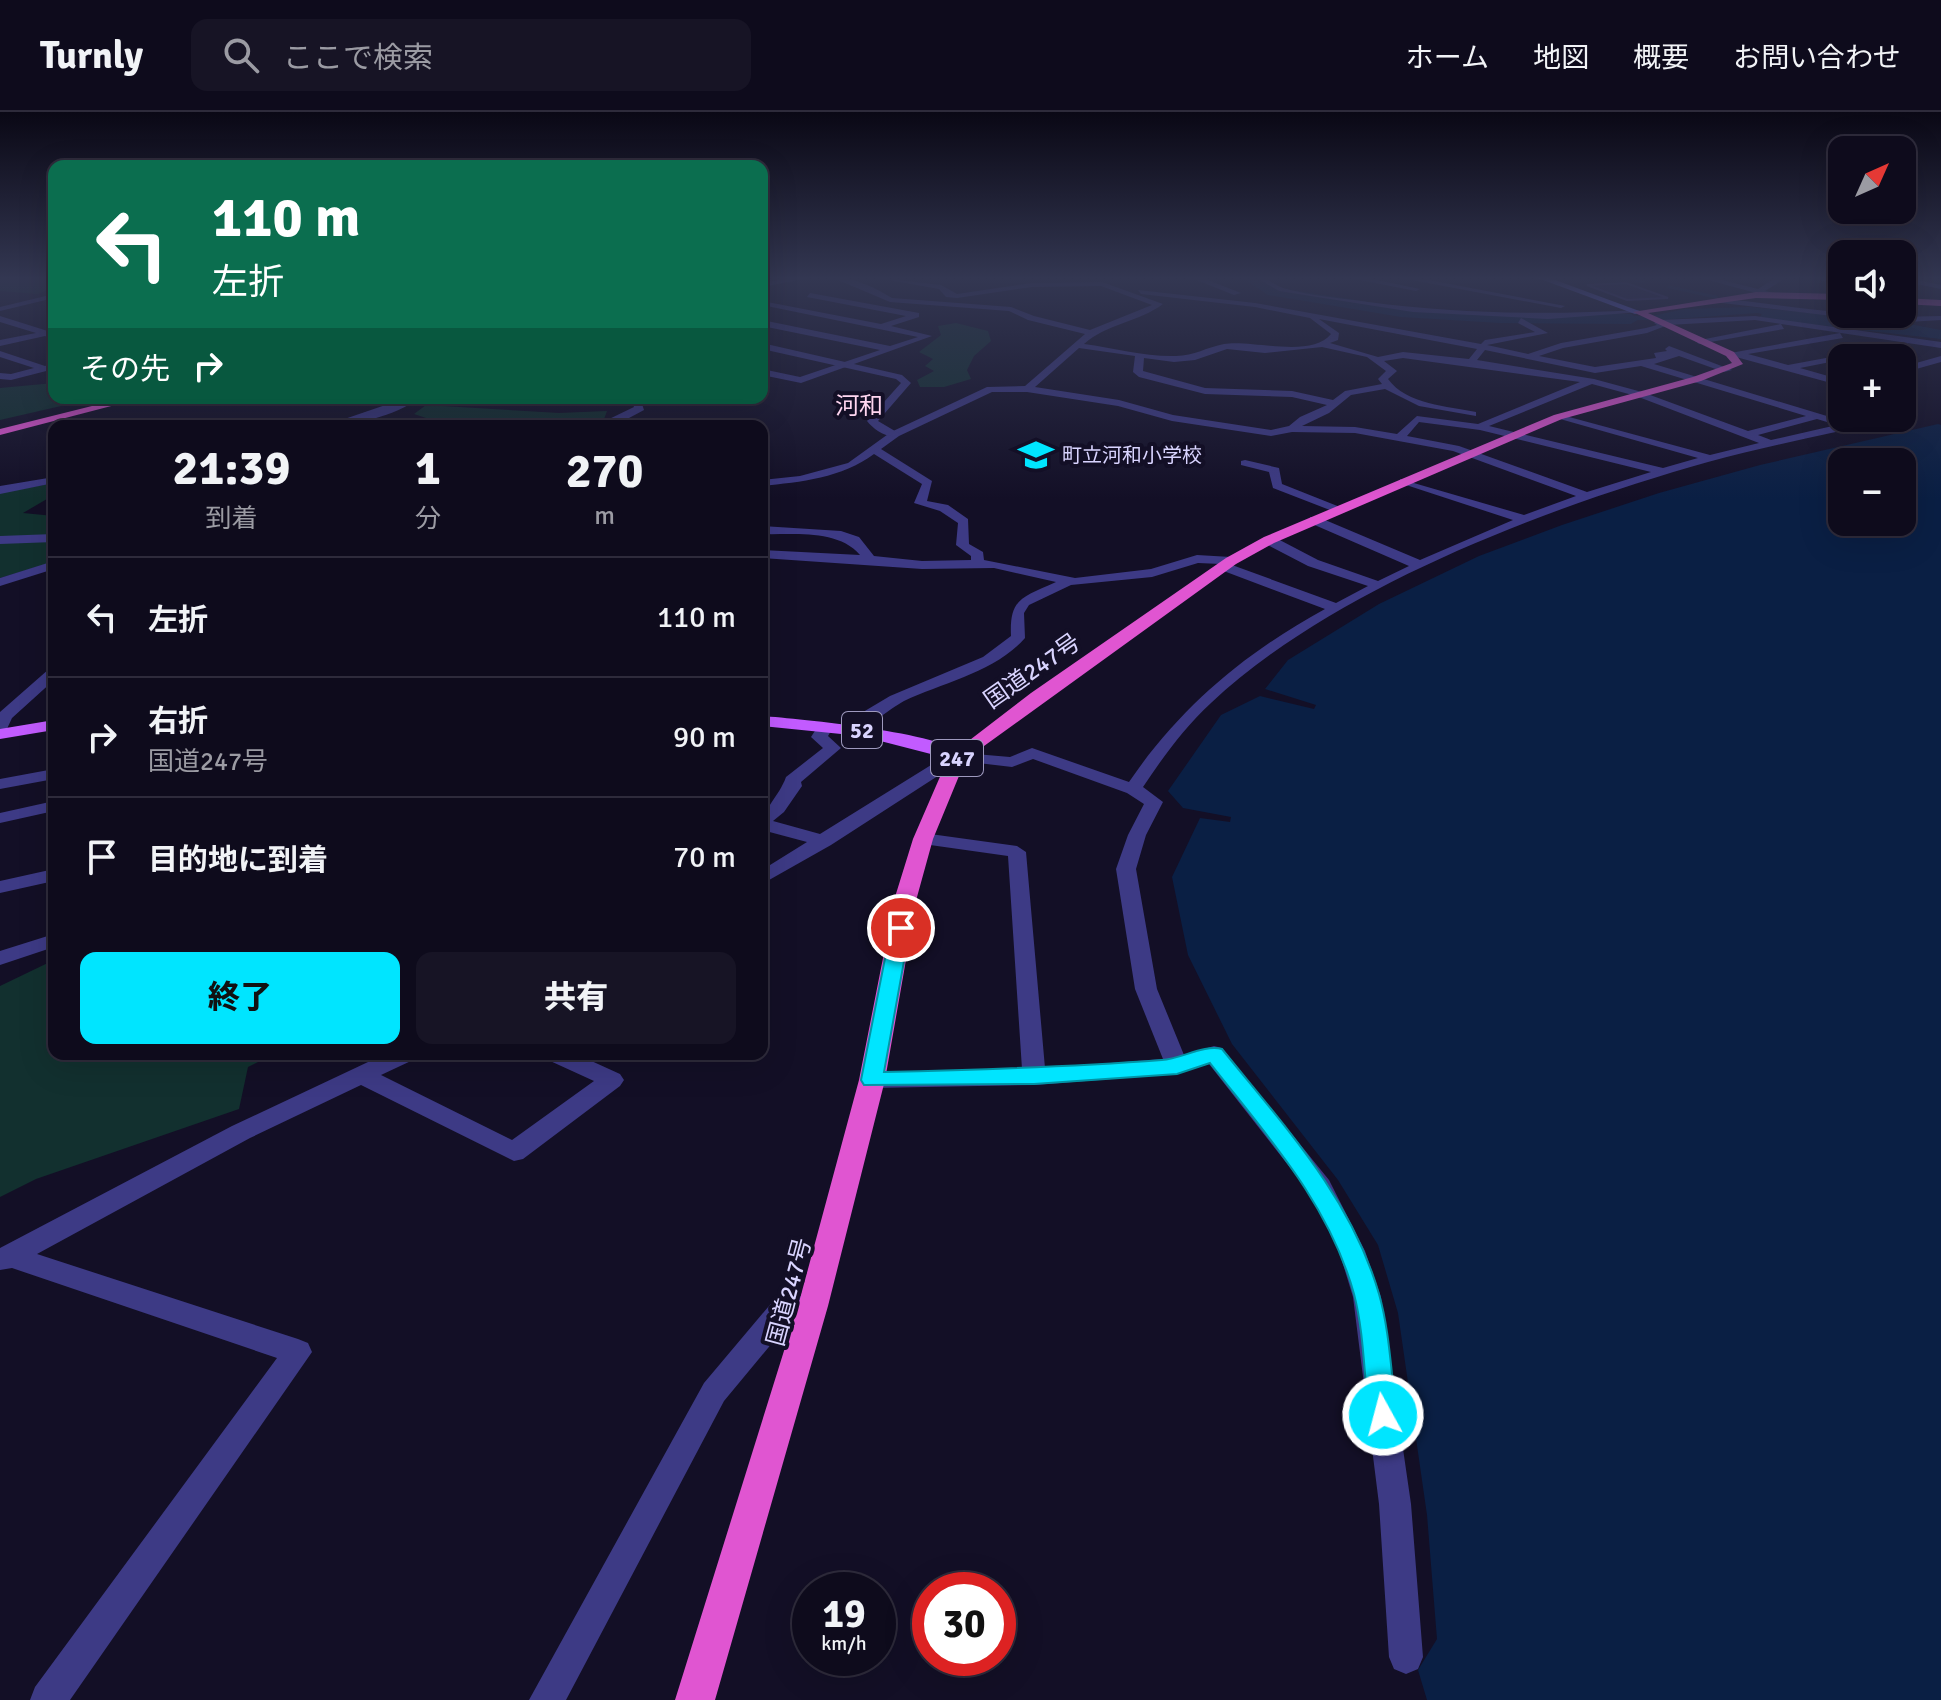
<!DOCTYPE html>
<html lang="ja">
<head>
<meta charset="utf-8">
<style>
	:root { --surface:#0e0b1c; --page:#171425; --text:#f1f3f6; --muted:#9b9ba3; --line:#2e2b3b; --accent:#00e5ff }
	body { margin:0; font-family:Signika,"Noto Sans JP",sans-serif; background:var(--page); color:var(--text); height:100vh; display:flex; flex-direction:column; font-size:30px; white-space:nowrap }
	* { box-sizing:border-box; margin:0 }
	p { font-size:26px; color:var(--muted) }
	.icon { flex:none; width:44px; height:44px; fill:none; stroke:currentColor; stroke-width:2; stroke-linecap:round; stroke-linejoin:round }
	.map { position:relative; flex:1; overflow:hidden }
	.details { position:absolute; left:48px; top:308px; width:720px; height:640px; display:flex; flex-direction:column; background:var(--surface); border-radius:16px; box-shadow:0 8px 32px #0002,0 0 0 2px var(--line) }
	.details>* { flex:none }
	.guide { position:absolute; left:48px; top:48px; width:720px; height:244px; border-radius:16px; box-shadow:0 8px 32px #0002,0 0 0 2px var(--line); background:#0b6e4f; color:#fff; overflow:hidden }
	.needle { width:52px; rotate:45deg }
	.tools { position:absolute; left:1828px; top:24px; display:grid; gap:16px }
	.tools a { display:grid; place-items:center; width:88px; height:88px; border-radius:16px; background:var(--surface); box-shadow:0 8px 32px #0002,0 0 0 2px var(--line); font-size:40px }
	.speed { position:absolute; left:792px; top:1460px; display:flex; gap:16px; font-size:40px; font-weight:700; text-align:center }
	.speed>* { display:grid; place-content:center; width:104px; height:104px; border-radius:50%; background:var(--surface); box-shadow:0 8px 32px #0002,0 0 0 2px var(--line); line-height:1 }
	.speed small { font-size:20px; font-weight:400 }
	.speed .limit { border:12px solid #d22; background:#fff; color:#111 }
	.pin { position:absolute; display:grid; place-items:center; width:68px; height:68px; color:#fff; margin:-34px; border:4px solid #fff; border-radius:50%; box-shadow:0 2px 8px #0007 }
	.me { position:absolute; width:88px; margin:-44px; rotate:353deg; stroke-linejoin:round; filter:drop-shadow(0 0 6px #0008) }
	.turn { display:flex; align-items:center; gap:28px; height:168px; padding:0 32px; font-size:36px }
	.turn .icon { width:104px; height:104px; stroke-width:2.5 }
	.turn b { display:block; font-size:56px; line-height:68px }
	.then { display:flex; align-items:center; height:76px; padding:0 32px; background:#0003; gap:16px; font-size:30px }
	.eta { display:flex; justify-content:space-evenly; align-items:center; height:136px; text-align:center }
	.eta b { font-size:48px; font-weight:800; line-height:56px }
	.button { display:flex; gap:16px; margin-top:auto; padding:16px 32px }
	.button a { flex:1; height:92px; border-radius:16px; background:var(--accent); color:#111; font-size:32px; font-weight:800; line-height:92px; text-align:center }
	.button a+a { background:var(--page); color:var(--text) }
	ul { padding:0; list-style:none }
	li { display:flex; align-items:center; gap:24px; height:120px; padding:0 32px; border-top:2px solid var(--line) }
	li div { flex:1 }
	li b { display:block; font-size:30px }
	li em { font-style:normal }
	header { display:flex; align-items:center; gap:48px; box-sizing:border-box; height:112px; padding:0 40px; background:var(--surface); border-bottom:2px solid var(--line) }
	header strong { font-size:38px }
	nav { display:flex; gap:44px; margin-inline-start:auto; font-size:28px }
	.search { width:560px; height:72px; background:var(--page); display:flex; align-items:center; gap:20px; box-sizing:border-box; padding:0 28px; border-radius:16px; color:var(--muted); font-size:30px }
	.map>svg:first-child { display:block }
	.green { fill:#12302f }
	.water { fill:#0a1f44; fill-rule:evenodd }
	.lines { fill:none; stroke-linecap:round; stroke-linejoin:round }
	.stream { stroke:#0a1f44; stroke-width:3 }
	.river { fill:#0a1f44; fill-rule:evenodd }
	.building { fill:#241b47; stroke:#3b2d73; stroke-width:2 }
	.minor { fill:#3d3a85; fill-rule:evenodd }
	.tertiary { fill:#3d3a85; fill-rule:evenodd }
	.secondary { fill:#6f6bff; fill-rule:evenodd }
	.primary { fill:#c25bff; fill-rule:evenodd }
	.trunk { fill:#e055d1; fill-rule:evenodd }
	.route { fill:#00e5ff; stroke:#0095a6; stroke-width:2 }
	.labels { text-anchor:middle; stroke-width:8; stroke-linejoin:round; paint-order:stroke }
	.far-poi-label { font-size:20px; fill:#d9d4ff; stroke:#130f26; text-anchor:start }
	.shield { fill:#130f26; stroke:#9e99be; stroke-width:2 }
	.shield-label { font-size:22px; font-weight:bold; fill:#d9d4ff }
	.far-quarter-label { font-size:24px; fill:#ffd6f0; stroke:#130f26 }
	.street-label { font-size:24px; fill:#d9d4ff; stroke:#130f26 }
</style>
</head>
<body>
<header>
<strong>Turnly</strong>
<div class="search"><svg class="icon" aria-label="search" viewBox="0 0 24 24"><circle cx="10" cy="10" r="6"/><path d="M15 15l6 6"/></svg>ここで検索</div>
<nav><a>ホーム</a><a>地図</a><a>概要</a><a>お問い合わせ</a></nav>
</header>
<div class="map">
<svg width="1941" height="1588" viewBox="0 0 1941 1588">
	<rect width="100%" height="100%" fill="#130f26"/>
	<path class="green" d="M0,165H54V175L38,182L0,179Z
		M956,211L988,219L991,229L974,244L967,258L971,267L944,275H920L917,268L934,259L925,254L933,247L919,240L941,223L938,214Z
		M54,271V286H96L0,308V276Z
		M426,293L559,301L607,299L603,310L593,314H422L435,309L414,302Z
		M54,371L52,384L23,401L54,404V450L0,466V381Z
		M54,848V942H274L248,955L239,997L36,1067L0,1085V874Z"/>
	<path class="water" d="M1750,195L1893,209L1941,218V227L1776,208L1760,205L1762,202L1757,201L1660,208H1582L1577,204H1652L1684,197Z
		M1938,312L1941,313V1588H1427L1418,1558L1437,1527L1427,1403L1398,1201L1378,1133L1338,1068L1232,932L1188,843L1172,765L1200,706L1230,710L1231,705L1183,696L1168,679L1221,603L1260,584L1314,597L1316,593L1265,577L1288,548L1379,492L1479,444L1562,413L1659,381L1760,353ZM1902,350V410H1842V350Z"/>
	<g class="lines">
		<path class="stream" d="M1619,165L1643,169
			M1669,175L1716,185"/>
		<path class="river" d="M1241,165H1258L1272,175L1401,195L1500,201L1631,202L1639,207L1631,212L1500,211L1401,205L1268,183Z"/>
	</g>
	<path class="building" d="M1626,171L1668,186L1627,188L1587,173Z"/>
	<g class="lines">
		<path class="minor" d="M795,165H814L762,175V171Z
			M831,165C853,165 874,175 892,186L1011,195L1034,204L1090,218L1152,193L1101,174L1032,175L957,186L946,185L939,177L872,165L941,173L957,182L1032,171L1102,170L1163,192C1139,210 1106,212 1084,232C1114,236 1146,245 1176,244C1194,244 1207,235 1224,232C1251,227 1311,247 1331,222L1310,206L1255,195L1141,182L1138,178L1255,191L1481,232L1485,228L1535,220L1518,211L1521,206L1548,221L1487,233L1528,242L1561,231L1646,216L1657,213L1654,211L1658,208L1755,204L1941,230V236L1755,208L1668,213L1647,221L1563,236L1539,244L1595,255L1656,246L1654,241L1667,239L1665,237L1669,234L1732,258L1724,260L1679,244L1654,252L1850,311L1889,306C1874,315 1849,317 1831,321C1790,330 1748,339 1708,350C1548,395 1333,476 1211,591C1184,616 1163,645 1143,675L1163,690L1146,723L1136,757L1157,877L1184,943L1214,934L1222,936L1329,1068L1365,1139L1381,1185L1411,1392L1423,1545L1418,1557L1406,1562L1394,1557L1389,1545L1379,1392L1353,1185L1339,1139L1310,1081L1209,952L1177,962L1034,973L872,976L864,974L860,968L864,962L872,960L1022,957L1008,744L916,731L914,727L923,721L1017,734L1026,740L1045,956L1163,947L1135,877L1116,757L1128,723L1144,692L1127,681L1033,647L1012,655L961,649L831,733L762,772V758L807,730L762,718C762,696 779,685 786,665L823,636L811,625L820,611H832L834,614L828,624L841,636L801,670L802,674L784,700L773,709L820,722L952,640L1010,645L1032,636L1129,670C1180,595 1246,540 1325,497L1221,458V452L1198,451L1152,465L1071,473L1029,493L1024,501L1025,526C995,560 944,570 904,589C887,598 862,623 843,618L841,615L843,612L890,584L983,545L1011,524C1009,485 1024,485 1056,470L994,456L922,457L762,446V438L860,443C838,417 794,423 762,422V414L841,419L859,425L874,444L922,449L971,448V444L956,433L958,411L940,399L914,391L922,372L874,342C842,366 801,370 762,374V368L800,364L848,351L891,320L987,275L1025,274L1085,222L1028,208L1009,199L890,190ZM1319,207L1477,237L1469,247L1403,240L1378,245L1330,231L1338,228L1339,221ZM1322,235L1367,245L1386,259L1378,267L1382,272L1345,279L1333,288L1292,279L1205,276L1143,259L1144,246L1174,250L1195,248L1227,237L1265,241ZM1079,236L1135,244L1133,260L1139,265L1205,282L1292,285L1327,293L1300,305L1289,314L1271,318L1173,303L1119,288L1035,275ZM1485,238L1595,261L1641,254L1806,304L1748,319L1642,280L1594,267L1477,248ZM1403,246L1580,270L1478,312L1417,304L1397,322L1355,315L1302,314L1329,301L1351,283L1385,277L1419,294L1476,304V300C1448,294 1407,293 1388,267L1397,259L1384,249ZM1592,272L1636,284L1759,331L1710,343L1558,302L1553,305L1698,346L1663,356L1489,314ZM992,280H1027L1118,294L1172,309L1271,324L1292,320L1355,321L1453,339L1576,384L1524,403L1400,367V371L1513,408L1420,448L1318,405H1310V411L1409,454L1378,469L1318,448L1274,425H1264V431L1308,454L1368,474L1336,491L1232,453L1238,449L1231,445L1197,443L1151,457L1075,466L984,448L983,440L969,432L968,407L948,393L927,389L932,369L881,337L899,324ZM1817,307L1837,313L1771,328L1758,323ZM1419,310L1480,318L1651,360L1587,380L1459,334L1407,324Z
			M1189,165H1200L1241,181L1234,183Z
			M1255,165C1267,165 1273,172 1283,176C1310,184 1341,186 1368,190C1458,202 1548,203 1638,198L1642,200L1548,207L1413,200L1279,179Z
			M1345,165H1362L1420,177L1416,179Z
			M1396,165H1413L1565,194L1561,196Z
			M1697,165H1710L1758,177L1777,165H1787L1765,179L1774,181L1771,185Z
			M1810,165L1842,168V172L1814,167Z
			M1902,165L1941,173V177L1902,169Z
			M810,181L919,201V205L891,214L932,224L801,271L762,263V257L800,265L880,238L762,214V208L890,234L918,225L762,193V189L881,212L906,204L807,185Z
			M54,182V186L0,199V195Z
			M1717,186C1794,194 1864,207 1941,204V208L1891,211L1714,190Z
			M0,204L54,221V227L45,224L0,234V228L36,221L0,210Z
			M1781,212L1784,217L1699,232L1695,229Z
			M1840,221L1843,226L1748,242L1788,253L1907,231L1911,234L1800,256L1842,268V274L1725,242Z
			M0,239L45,254L54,251V257L11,268L0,267V261L11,262L34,256L0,245Z
			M1941,244V250L1902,261V255Z
			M406,286H419C396,304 353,314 324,314Z
			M630,286H640L644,298L614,314H604L605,309L634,295Z
			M1245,348L1279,356L1282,372L1345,397L1335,400L1273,376L1269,360L1241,353V349Z
			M54,365V371L0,382V374Z
			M54,422V430L0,432V424Z
			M54,449V457L0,474V466Z
			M54,555V568L12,606L6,619L0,621V600L49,557Z
			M54,657V667L0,677V667Z
			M54,689V699L0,711V701Z
			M54,757V769L0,781V769Z
			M54,822V835L0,853V839Z
			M385,942H416L413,948L381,963L512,1028L594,969L548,948L545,942H576L620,962L624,968L620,974L523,1047L514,1049L361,973L250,1026L37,1142L298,1227L308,1231L312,1240L70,1588H30L35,1575L277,1246L12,1156L0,1158V1136L232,1014Z
			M813,1182L823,1186L827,1194L823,1202L792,1207L724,1289L566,1588H529L704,1271L774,1188Z"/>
		<path class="tertiary" d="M762,231L902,263L911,271L878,309L900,322C890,329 874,318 867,309L901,271L896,267L762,237Z"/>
		<path class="secondary" d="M1535,165H1547L1642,200L1635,202Z"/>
		<path class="primary" d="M762,604C801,607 942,620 967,644L958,649L861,624L762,614Z
			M54,608V618L0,627V617Z"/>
		<path class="trunk" d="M1756,180L1842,182V188L1756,186L1648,201L1734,240L1743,252L1701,269L1562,307L1274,431L1236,452L966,647L933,727L917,785L885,968L828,1194L715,1588H675L798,1194L859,968L895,785L913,727L949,644L1031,581L1226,446L1264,425L1554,303L1693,265L1732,251L1726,244L1633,200Z
			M1902,186L1941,188V194L1902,192Z
			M124,286H142L0,323V317Z"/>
	</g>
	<linearGradient id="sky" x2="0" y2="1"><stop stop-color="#0a0815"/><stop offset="0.43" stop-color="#333752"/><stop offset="1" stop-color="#333752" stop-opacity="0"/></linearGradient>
	<rect width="1941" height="387" fill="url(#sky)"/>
	<path class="route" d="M901,810L910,816L884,960C977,958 1069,955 1162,948C1181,947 1204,932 1222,937C1284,1014 1351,1085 1379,1182C1390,1220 1391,1264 1397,1303L1392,1312L1383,1316L1373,1312L1369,1303C1364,1264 1364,1220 1354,1182C1329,1091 1267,1024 1210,951L1177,962L1034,972L864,973L861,968L891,816Z"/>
	<defs>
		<g id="school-bare" transform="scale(2.76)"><path d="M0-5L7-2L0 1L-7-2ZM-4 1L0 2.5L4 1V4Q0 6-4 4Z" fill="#00e5ff" stroke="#130f26" stroke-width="2.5" paint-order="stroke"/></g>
	</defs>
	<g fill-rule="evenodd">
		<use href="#school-bare" x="1036" y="343"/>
	</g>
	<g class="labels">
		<g class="far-poi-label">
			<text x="1062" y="350">町立河和小学校</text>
		</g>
		<g class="shield">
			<rect x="842" y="600" width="40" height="36" rx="6"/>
			<rect x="931" y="628" width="52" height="36" rx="6"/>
		</g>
		<g class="shield-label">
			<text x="862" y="626">52</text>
			<text x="957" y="654">247</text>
		</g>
		<g class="far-quarter-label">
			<text x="859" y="302">河和</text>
		</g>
		<g class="street-label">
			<text transform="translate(1032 559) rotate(-35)" y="8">国道247号</text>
			<text transform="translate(789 1180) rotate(-75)" y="8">国道247号</text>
		</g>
	</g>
</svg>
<div class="tools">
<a><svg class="needle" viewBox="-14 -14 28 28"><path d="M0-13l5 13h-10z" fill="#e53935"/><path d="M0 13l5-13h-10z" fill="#9b9ba3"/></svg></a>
<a><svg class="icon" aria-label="sound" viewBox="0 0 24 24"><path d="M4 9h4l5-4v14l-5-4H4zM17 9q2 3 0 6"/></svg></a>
<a>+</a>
<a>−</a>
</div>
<div class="speed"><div>19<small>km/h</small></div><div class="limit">30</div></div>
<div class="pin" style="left:901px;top:816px;background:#d93025"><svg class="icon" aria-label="arrive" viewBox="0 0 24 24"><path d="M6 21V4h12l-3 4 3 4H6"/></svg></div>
<svg class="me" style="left:1383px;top:1303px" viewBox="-20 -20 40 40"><circle r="17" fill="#00e5ff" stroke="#fff" stroke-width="3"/><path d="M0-11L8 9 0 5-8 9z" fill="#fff"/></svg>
<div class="guide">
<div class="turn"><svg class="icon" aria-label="left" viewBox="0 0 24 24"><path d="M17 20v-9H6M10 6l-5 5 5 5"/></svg><div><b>110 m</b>左折</div></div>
<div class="then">その先<svg class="icon" aria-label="right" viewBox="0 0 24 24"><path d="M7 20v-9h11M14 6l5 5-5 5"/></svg></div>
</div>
<section class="details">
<div class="eta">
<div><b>21:39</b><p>到着</p></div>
<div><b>1</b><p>分</p></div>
<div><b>270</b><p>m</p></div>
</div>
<ul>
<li><svg class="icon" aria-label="left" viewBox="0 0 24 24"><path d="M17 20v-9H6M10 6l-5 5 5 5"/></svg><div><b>左折</b></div><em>110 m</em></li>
<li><svg class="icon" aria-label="right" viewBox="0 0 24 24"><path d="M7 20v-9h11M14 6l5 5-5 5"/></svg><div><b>右折</b><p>国道247号</p></div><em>90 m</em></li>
<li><svg class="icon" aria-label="arrive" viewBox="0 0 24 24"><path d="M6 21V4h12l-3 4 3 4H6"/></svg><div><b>目的地に到着</b></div><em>70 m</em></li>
</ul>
<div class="button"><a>終了</a><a>共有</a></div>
</section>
</div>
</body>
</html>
